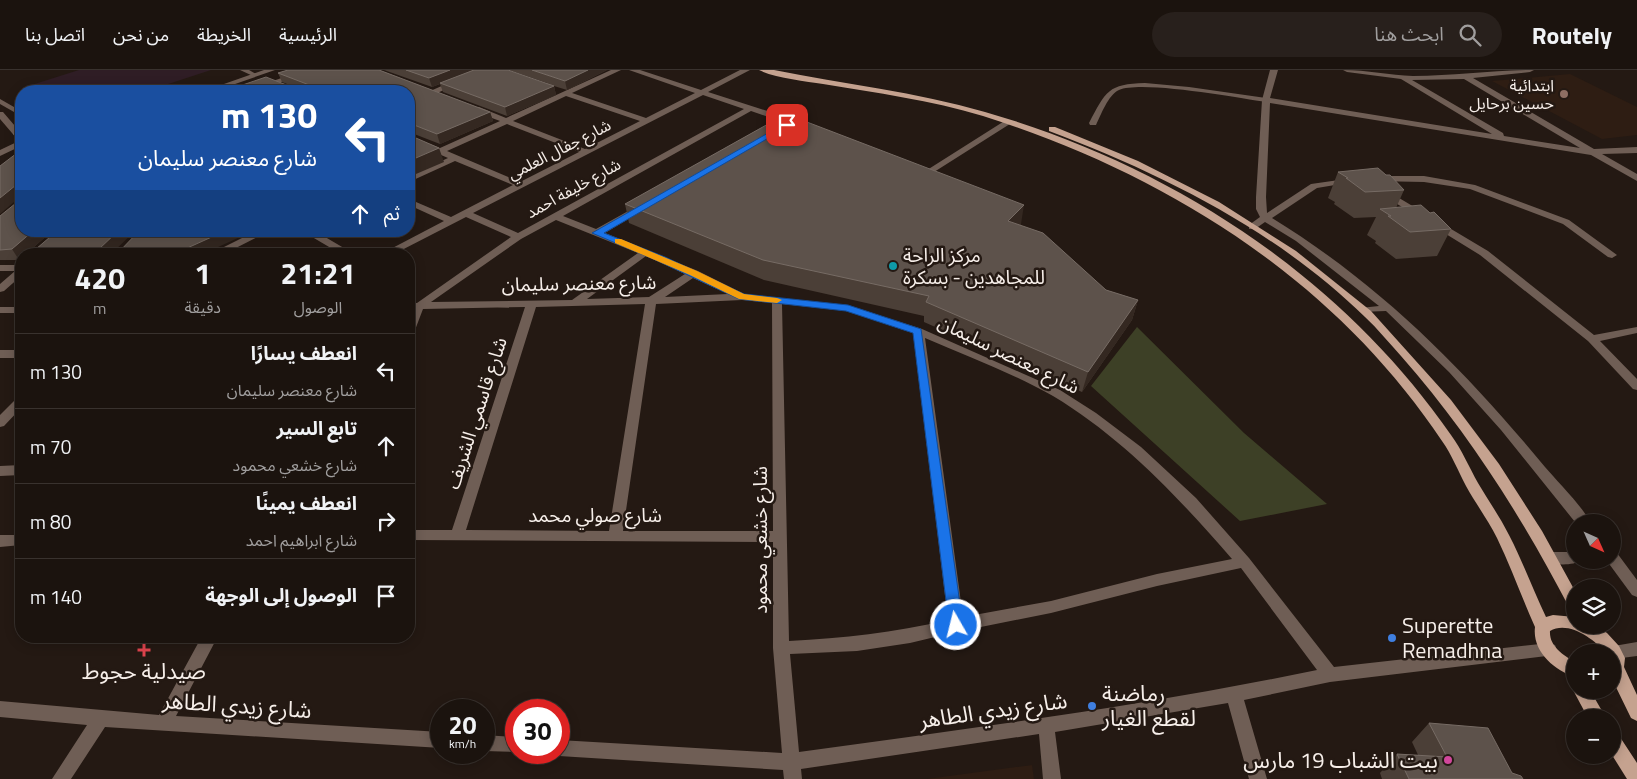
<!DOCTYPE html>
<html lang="ar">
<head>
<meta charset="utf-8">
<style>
	:root { --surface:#1b130e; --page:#28201c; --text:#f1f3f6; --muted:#a09e9e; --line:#39322e }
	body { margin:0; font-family:"Titillium Web","Noto Sans Arabic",sans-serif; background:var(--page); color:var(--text); direction:rtl; height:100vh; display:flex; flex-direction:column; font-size:19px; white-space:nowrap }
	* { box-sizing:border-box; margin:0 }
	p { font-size:16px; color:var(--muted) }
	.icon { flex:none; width:28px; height:28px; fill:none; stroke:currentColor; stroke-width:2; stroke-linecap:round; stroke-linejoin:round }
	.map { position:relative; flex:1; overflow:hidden; direction:ltr }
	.sheet { position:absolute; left:15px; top:178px; width:400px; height:395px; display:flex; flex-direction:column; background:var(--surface); border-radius:20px; box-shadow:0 2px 12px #0003,0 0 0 1px var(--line); direction:rtl }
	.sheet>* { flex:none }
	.top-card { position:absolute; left:15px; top:15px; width:400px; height:152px; border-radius:20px; box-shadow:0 2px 12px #0003,0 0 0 1px var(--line); direction:rtl; background:#1a4fa0; color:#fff; overflow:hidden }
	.needle { width:32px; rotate:135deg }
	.fabs { position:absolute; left:1566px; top:444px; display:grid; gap:10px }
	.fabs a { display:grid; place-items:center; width:55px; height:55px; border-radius:50%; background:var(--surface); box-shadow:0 2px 12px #0003,0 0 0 1px var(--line); font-size:25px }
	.speed { position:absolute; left:430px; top:629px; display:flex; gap:10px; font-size:25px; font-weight:700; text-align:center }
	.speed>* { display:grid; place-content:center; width:65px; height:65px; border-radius:50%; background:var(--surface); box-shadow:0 2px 12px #0003,0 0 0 1px var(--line); line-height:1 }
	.speed small { font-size:12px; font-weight:400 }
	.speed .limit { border:8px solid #d22; background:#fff; color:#111 }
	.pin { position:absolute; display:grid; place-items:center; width:42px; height:42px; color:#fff; margin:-21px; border-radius:10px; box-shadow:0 2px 8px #0006 }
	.me { position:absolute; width:55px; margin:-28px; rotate:352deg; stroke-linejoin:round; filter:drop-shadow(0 0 4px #0008) }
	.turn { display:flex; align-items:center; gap:18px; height:105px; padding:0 15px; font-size:22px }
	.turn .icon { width:65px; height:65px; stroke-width:2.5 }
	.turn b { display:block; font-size:35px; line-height:42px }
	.then { display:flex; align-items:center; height:48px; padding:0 15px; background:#0003; gap:10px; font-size:19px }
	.eta { display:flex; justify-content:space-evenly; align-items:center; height:85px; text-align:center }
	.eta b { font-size:30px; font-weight:700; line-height:35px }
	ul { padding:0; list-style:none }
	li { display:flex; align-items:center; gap:15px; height:75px; padding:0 15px; border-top:1px solid var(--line) }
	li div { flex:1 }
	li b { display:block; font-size:19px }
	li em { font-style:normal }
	header { display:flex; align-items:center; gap:30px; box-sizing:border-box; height:70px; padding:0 25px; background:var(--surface); border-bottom:1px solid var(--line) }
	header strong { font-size:24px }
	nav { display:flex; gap:28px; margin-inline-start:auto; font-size:18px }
	.search { width:350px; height:45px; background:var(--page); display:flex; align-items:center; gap:12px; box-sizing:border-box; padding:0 18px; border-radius:28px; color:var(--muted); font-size:19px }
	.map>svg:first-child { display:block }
	.built { fill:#2e1d13 }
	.medical { fill:#2f1d25 }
	.green { fill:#3d4026 }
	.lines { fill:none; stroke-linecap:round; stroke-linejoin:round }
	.service { fill:#6f5e55; fill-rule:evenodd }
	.minor { fill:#6f5e55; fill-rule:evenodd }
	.tertiary { fill:#6f5e55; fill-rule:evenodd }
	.primary { fill:#c5a28f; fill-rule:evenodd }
	.wall { fill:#4b3f37 }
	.shaded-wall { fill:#342821 }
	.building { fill:#5d524b; stroke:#766b64 }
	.route { fill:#1a73e8; stroke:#114b97 }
	.slow { fill:#f59e0b }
	.education-dot { fill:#8d6e63; stroke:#241913; stroke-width:2 }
	.culture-dot { fill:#0f9aa8; stroke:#241913; stroke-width:2 }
	.shop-dot { fill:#3f7fe0; stroke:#241913; stroke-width:2 }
	.health-dot { fill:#e0444e; stroke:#241913; stroke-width:2 }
	.hotel-dot { fill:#d1479c; stroke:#241913; stroke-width:2 }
	.labels { text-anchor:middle; stroke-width:5; stroke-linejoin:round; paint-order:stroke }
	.far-poi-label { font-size:16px; fill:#f7efea; stroke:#241913; text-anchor:end }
	.far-street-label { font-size:16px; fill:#f7efea; stroke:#241913 }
	.poi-label { font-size:19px; fill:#f7efea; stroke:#241913; text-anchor:start }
	.street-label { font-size:19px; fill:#f7efea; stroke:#241913 }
	.near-poi-label { font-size:22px; fill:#f7efea; stroke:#241913; text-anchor:start }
	.near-street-label { font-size:22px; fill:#f7efea; stroke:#241913 }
</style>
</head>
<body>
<header>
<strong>Routely</strong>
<div class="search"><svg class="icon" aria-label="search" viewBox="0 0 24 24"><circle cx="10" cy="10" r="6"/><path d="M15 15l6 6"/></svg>ابحث هنا</div>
<nav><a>الرئيسية</a><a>الخريطة</a><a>من نحن</a><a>اتصل بنا</a></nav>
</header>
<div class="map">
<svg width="1637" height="709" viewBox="0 0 1637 709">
	<rect width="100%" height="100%" fill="#241913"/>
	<path class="built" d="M1570,4L1637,37V65L1602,69L1492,11Z
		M1032,695L1034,709H927Z"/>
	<path class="medical" d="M79,0H211L147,21H29L22,18Z"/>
	<path class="green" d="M1137,257L1244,363L1327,434L1240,451L1091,316Z"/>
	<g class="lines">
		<path class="service" d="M240,0H249L258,5L253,6Z
			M1145,13L1189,17L1266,28L1269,30L1266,32C1238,28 1142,10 1119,20C1108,25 1101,45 1096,55H1090L1089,53C1106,21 1108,14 1145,13Z
			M1006,50L1013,52L923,109L916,107Z"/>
		<path class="minor" d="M304,0H315L256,21H245Z
			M478,0H488L435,24L428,22Z
			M611,0H621L572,23L646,48L695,23L629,0H640L701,20L740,0H750L708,22L789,48L793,53L789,58H783V52L751,41L563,146L596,159L639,135H645V139L605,163L698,201L744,224L847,235L922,259L1060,320L1096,343L1141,377L1196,428L1249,488L1334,597L1549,573L1555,575L1557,580L1555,585L1330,612L1244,630L1267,709H1249L1228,633L1055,662L1061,709H1043L1039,664L801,699L802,709H784L783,700L559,686L553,684L559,682V670L782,683L773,578V472L409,470V460H452L525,237L423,239L415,260L409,263V247L412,239H409V233H417L511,167L466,147L394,184H381L444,151L409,135V129L451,147L513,115L455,91L409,112V106L448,88L409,71V66L440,78L500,51L473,41V37H479L506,48ZM703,25L744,39L518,163L473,143ZM566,26L640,51L585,79L513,51ZM507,54L579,82L520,112L447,81ZM556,150L638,183L572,230L431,232L521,169ZM646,186L685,204L649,227L587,229ZM693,208L728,224L665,227ZM742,230L772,233L773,461H623L656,234ZM645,234L609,461L466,460L536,237ZM782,234L846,241L913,263L948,550C893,563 844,568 789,571ZM925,268C967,286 1012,303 1053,326C1123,368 1179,428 1232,489L1157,504L1051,531L963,547ZM1241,498L1317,600C1145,636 973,658 799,682L790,584L857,581L910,573L956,562L1051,543L1157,516Z
			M1270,0H1278L1270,28L1492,64L1401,9L1347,2L1343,0C1367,0 1390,5 1413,6C1454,6 1493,0 1534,0L1530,2L1473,8L1594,79L1637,77V83L1602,84L1637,104V111L1591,85L1270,33L1266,127L1267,143L1311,114L1353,108V112L1317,118L1272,148C1381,215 1464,299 1545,397C1556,410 1584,438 1590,452H1575L1501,360L1449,302L1386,241L1360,242L1359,240L1360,238L1379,236L1296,171L1265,152L1255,159H1249V155L1260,147L1256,139V127L1262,30ZM1464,9L1580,78L1504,66L1503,63L1412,10Z
			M1377,106H1424L1475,115L1569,150L1617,185L1612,188L1608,187L1563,154L1470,119L1424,112L1374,111V107Z
			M1384,119L1488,181L1594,265L1637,257V263L1600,271L1637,309V320L1633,319L1588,271L1480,185L1381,124V120Z
			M256,161H269L224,184H210Z
			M302,161H315L354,184H341Z
			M0,195H21V206L4,221L0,222V214L15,201H0Z
			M0,237H21V243H0Z
			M0,280H21V288H0Z
			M21,327V338L4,356L0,357V345L17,328Z
			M21,395V405L0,406V396Z
			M0,465H21V475L0,477Z
			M1612,481L1617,483L1637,510V527L1632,525L1607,491L1612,490Z
			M1551,482H1575V490H1581C1574,496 1555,495 1546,492L1544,488L1546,484Z
			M202,566H218L176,646L441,662V678L105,657L71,709H52L87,655L0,647V631L159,645Z
			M1637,572V586L1614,589L1612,582H1606L1608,577Z
			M484,665L516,667L518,682L484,681Z"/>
		<path class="tertiary" d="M264,0H275L215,21H204Z
			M0,29L21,41V46L0,34Z
			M0,42H3L21,63V70H18L0,49Z
			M21,70V76L0,86V80Z"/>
		<path class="primary" d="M759,0H774C844,14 916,22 985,42C1170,95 1341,206 1451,365C1462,380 1469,397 1478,413C1488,430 1500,447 1509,465C1523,492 1533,520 1546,547L1553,545L1575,547V555H1594L1607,563L1619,576L1625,588L1624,597L1637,625V651L1631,648L1612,609V582H1605C1594,569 1568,550 1550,561C1549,576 1563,585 1575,592V607C1554,600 1532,581 1535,557C1522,528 1511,497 1497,468C1488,450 1476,434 1466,416C1458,401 1452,385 1442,371C1334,209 1166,104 983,46C931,30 876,23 823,14C805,11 775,8 759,0Z
			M1049,57H1055L1138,91L1219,132L1296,181L1371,241L1451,330L1499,394L1542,461L1575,521V541L1570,539C1523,449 1469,363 1401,286C1389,273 1378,259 1365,247C1277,161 1163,104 1049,61Z
			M1575,615V620H1590L1606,648H1588L1573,620Z
			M1612,662L1618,664L1637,693V709H1627L1612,685Z"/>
	</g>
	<path class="wall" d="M288,0H379L490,42L493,51L440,74L409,62V21H305L282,12L278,3Z
		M384,0H474L550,14L509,0H607L567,20L554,16L556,25L507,46L443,22L440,14L432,17Z
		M21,59V77L13,64Z
		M1338,102L1404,120L1396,138L1451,159L1437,186L1396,189L1375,173L1376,171L1367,165L1376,147L1354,148L1334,134L1335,132L1328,128Z
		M625,134L1021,154L1020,155L1106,220L1138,230L1132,250L1082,322L924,252V246L764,210L629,153Z
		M0,146L21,161H52L26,184H21V188L19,190H0Z
		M57,161L111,184H39L36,179Z
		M1429,653L1512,703L1523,709H1382L1380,703L1397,684L1418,685L1412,672Z"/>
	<path class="shaded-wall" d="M450,0H474L432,17L429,8Z
		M588,0H607L567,20L565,11Z
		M554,16L556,25L507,46L505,37Z
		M490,42L493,51L440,74L437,64Z
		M439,78L444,92L409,107V91Z
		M21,111V126L0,144V128Z
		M1024,135L1021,154L1005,170L1008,151Z
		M33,161H52L26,184H21V188L19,190L12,179Z
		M118,161H135L111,184H101L98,180Z
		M225,161H253L203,184H174Z
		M1138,230L1132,250L1082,322L1088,302Z"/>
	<path class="building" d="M288,0H379L490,42L437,64L409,53V21H325L278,3Z
		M406,0H450L429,8Z
		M474,0H508L554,16L505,37L440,13Z
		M532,0H588L565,11Z
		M266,7L302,21H225Z
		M786,44L1024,135L1008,151L1043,163L1106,220L1138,230L1088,302L926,232L929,226L763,190L625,134Z
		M21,59V64H13Z
		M409,65L439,78L409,91Z
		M21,80V111L0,128V96Z
		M1378,98L1386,105H1390L1404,120L1365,122L1346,108H1348L1338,102Z
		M21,129V161H33L12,179L0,180V146Z
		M1421,135L1430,143L1434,142L1451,159L1410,162L1388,146H1391L1380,139Z
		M57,161H118L98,180L36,179Z
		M139,161H225L174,184H117Z
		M1429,653L1488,658L1512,703L1521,706L1523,709H1409L1397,684L1447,687Z"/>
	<path class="route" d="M784,54L791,55L604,163L665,187L744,224L848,235L921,259L963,555L961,559L956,561L951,559L949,555L913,263L846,241L739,229L658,191L592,163Z"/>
	<path class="slow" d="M615,169H621L697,201L744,224L777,228L782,230L777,233L739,229L690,205L615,173Z"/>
	<circle class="education-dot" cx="1564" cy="24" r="5"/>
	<circle class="culture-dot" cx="893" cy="196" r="5"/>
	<g class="shop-dot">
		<circle cx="1392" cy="568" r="5"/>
		<circle cx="1092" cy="636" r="5"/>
	</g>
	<path class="health-dot" d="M141.5 572.5h5v5h5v5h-5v5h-5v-5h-5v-5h5z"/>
	<circle class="hotel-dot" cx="1448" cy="690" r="5"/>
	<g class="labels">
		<g class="far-poi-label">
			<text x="1554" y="21">ابتدائية<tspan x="1554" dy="18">حسين برحايل</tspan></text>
		</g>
		<g class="far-street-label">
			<text transform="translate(559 79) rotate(-27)" y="6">شارع جفال العلمي</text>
			<text transform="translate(573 118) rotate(-29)" y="6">شارع خليفة احمد</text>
		</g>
		<g class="poi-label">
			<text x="903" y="192">مركز الراحة<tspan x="903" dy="22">للمجاهدين - بسكرة</tspan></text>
		</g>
		<g class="street-label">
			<text transform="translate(579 213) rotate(-1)" y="7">شارع معنصر سليمان</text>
			<text transform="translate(1009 284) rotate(26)" y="7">شارع معنصر سليمان</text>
			<text transform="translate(476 343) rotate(-72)" y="7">شارع قاسمي الشريف</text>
			<text x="595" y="452">شارع صولي محمد</text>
			<text transform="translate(760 470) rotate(-90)" y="7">شارع خشعي محمود</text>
		</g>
		<g class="near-poi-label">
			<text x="1402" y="563">Superette<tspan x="1402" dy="25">Remadhna</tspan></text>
			<text x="144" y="609" text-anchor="middle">صيدلية حجوط</text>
			<text x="1102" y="631">رماضنة<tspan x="1102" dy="25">لقطع الغيار</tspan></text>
			<text x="1438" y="698" text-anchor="end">بيت الشباب 19 مارس</text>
		</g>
		<g class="near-street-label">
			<text transform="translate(237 635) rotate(4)" y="8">شارع زيدي الطاهر</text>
			<text transform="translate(993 640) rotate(-8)" y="8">شارع زيدي الطاهر</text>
		</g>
	</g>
</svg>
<div class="fabs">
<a><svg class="needle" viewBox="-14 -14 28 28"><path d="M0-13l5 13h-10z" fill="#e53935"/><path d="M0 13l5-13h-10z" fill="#a09e9e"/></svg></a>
<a><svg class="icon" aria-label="layers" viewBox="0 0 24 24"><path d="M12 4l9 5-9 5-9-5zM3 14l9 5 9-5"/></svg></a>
<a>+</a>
<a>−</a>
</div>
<div class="speed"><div>20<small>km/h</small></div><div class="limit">30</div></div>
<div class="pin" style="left:787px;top:55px;background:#d93025"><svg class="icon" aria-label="arrive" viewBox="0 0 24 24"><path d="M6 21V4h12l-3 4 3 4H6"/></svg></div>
<svg class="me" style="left:956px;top:555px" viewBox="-20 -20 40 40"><circle r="17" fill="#1a73e8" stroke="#fff" stroke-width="3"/><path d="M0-11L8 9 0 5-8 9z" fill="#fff"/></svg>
<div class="top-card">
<div class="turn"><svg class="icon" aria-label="left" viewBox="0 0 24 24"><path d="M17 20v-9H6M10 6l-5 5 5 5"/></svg><div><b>130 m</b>شارع معنصر سليمان</div></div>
<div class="then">ثم<svg class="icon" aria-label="ahead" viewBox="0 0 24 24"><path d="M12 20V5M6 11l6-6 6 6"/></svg></div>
</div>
<section class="sheet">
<div class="eta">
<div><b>21:21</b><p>الوصول</p></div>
<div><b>1</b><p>دقيقة</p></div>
<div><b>420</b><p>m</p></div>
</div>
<ul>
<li><svg class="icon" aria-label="left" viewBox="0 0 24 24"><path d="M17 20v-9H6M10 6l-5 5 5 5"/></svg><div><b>انعطف يسارًا</b><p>شارع معنصر سليمان</p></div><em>130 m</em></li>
<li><svg class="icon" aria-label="ahead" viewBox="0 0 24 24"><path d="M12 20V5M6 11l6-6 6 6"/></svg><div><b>تابع السير</b><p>شارع خشعي محمود</p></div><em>70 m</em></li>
<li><svg class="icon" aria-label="right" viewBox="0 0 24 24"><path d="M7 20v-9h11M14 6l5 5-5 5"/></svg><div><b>انعطف يمينًا</b><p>شارع ابراهيم احمد</p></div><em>80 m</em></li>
<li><svg class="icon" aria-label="arrive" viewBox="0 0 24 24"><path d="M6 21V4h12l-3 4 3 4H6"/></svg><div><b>الوصول إلى الوجهة</b></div><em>140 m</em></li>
</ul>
</section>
</div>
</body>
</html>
